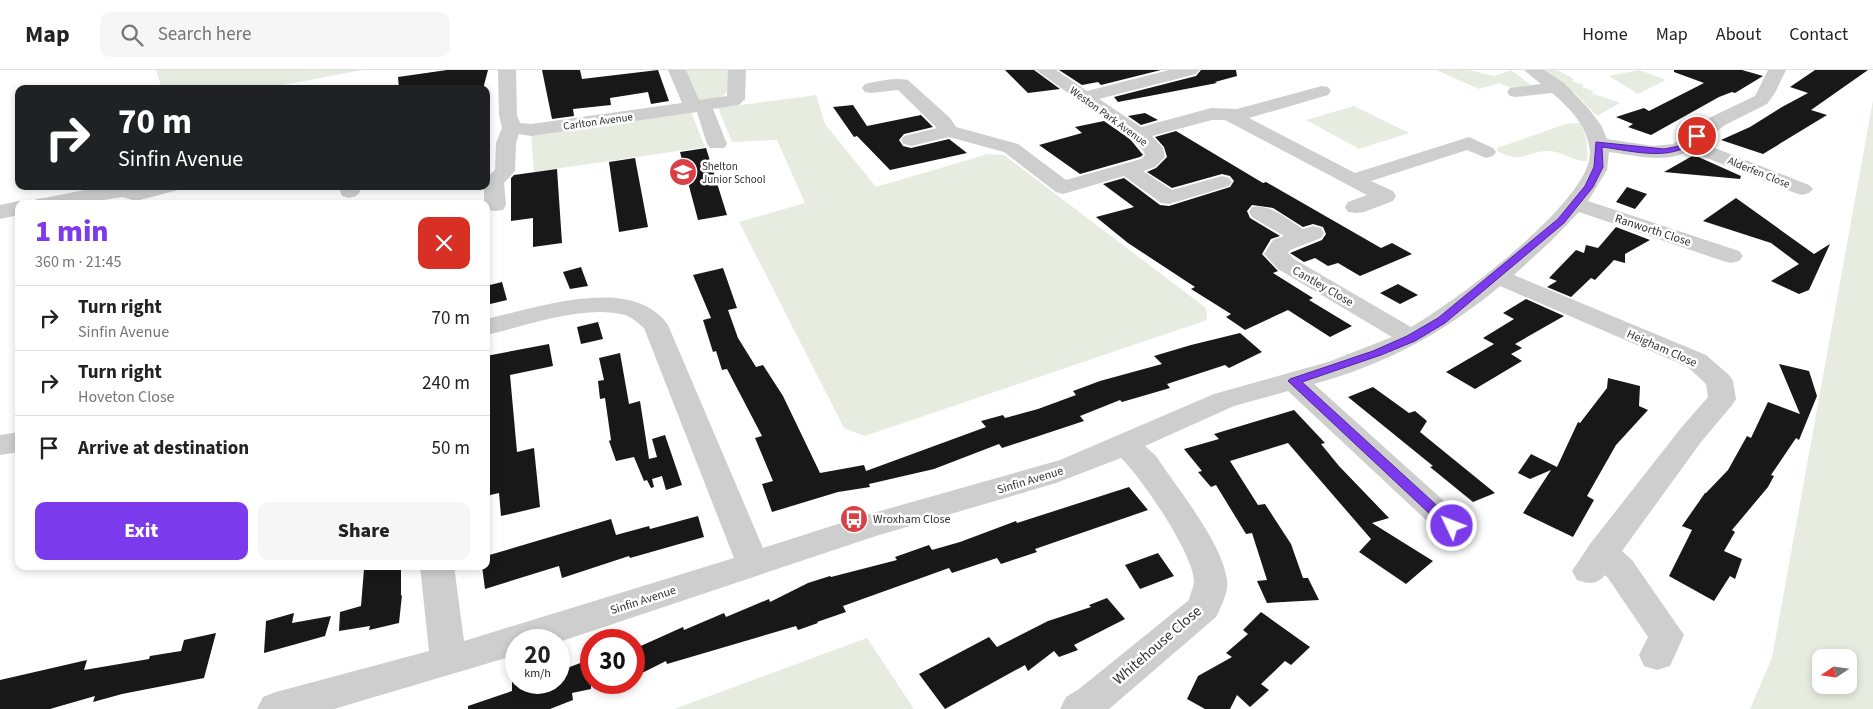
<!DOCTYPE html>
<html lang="en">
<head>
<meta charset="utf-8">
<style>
	:root { --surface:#fff; --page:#f6f6f6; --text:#222; --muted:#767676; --line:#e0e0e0; --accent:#7c3aed }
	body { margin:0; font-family:"Source Sans 3",sans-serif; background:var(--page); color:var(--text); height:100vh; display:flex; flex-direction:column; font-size:19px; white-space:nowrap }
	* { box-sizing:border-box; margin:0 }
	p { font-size:16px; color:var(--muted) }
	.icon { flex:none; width:28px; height:28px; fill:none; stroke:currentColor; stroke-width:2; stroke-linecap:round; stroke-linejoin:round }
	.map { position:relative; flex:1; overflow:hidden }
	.details { position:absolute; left:15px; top:130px; width:475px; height:370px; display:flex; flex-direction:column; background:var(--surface); border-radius:10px; box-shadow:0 2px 8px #0003 }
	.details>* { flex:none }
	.hud { position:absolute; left:15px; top:15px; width:475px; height:105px; border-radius:10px; box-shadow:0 2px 8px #0003; background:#202124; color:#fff; overflow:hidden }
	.needle { width:32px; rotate:257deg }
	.controls { position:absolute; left:1812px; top:579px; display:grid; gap:10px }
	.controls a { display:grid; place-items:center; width:45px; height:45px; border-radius:10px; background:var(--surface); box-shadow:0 2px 8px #0003; font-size:25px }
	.speed { position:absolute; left:505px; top:559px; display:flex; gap:10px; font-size:25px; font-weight:700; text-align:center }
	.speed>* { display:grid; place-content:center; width:65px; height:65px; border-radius:50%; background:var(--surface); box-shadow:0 2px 8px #0003; line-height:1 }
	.speed small { font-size:12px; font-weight:400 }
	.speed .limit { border:8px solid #d22; background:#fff; color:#111 }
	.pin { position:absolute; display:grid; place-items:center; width:42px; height:42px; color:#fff; margin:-21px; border:2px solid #fff; border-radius:50%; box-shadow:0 1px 5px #0007 }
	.me { position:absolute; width:55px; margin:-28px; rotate:313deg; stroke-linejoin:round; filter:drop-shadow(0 0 4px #0008) }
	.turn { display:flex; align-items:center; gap:18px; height:105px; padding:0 20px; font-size:22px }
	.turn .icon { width:65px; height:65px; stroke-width:2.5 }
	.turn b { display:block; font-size:35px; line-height:42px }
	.round { display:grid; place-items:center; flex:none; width:52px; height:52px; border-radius:10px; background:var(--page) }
	.overview { display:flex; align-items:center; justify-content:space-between; height:85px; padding:0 20px }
	h1 { font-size:30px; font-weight:800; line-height:38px; color:var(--accent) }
	.action { display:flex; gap:10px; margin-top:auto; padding:10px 20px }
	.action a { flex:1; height:58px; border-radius:10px; background:var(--accent); color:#fff; font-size:20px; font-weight:800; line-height:58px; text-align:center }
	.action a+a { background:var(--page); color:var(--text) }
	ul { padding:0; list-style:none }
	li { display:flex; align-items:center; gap:15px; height:65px; padding:0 20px; border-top:1px solid var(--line) }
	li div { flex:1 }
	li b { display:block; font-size:19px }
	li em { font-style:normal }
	header { display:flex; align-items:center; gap:30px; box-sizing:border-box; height:70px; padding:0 25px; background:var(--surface); border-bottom:1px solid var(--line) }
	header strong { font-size:24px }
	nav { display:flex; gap:28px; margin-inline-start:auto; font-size:18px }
	.search { width:350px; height:45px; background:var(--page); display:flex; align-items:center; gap:12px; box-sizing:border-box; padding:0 18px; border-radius:10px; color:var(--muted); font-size:19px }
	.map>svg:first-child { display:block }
	.green { fill:#e6ede0; fill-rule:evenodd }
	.building { fill:#181818 }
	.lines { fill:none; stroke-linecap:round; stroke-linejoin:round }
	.minor { fill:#cecece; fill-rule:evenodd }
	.route { fill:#7c3aed; stroke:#51269a }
	.labels { text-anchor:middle; stroke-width:5; stroke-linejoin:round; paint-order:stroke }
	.far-street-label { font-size:11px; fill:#313131; stroke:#fff }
	.far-poi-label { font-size:11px; fill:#313131; stroke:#fff; text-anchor:start }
	.street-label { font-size:12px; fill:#313131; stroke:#fff }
	.poi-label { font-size:12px; fill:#313131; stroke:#fff; text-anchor:start }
	.near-street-label { font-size:15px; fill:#313131; stroke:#fff }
</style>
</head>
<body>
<header>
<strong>Map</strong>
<div class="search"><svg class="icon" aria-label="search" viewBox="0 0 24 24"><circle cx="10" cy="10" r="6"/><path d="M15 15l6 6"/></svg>Search here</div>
<nav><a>Home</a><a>Map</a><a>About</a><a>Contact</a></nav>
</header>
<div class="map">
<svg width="1873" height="639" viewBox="0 0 1873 639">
	<rect width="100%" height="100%" fill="#fff"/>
	<path class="green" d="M156,0H362L262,19H162Z
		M685,0H730C729,32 725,26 696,33Z
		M1436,0H1469L1494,6L1511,0L1531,15L1515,19L1499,13L1479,19Z
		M1542,0H1557L1574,9L1572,11L1584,15L1582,17L1594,21L1591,23L1620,33L1597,46L1577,25Z
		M1639,0L1666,10L1638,24L1609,6Z
		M816,25L825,54L876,117L988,84L1004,85L1206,238L1207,250L865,366L844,358L739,152L805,133L777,70L732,72L718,38Z
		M1873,30V639H1750L1772,588ZM1821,588H1849V615H1821Z
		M1354,36L1409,63L1359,79L1306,50Z
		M691,42L705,77L534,102L531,64Z
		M1580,53C1587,66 1588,77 1587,91C1573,92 1562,81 1549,81C1524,81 1525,95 1497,81V78L1566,54Z
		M867,568L914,639H674Z"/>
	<path class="building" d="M447,0H488L483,19H399L398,7Z
		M542,0H580L582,9L658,0L669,31L651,34L648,22L610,28L611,35L573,39L574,46L552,49Z
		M1005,0H1034L1060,19L1028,23Z
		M1059,0H1161L1101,15L1098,12L1082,15Z
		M1201,0H1236L1237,6L1215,12L1217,13L1118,32L1114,27L1196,6Z
		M1674,0H1742L1763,6L1735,23L1732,22L1719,27L1651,65L1628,57L1633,54L1616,47L1644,38L1649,41L1704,13L1674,2Z
		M1815,0H1868L1811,40L1827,45L1763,84L1721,70L1750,57L1782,37L1808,23L1790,17Z
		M853,35L867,56L921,45L933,57L904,64L899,70L903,76L911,78L949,69L967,83L890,100L857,66L854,67L833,37Z
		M1145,43L1158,50L1141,55L1128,46Z
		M1104,51L1130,69L1143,85L1140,87L1080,104L1039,75L1082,63L1075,57Z
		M1176,61L1263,113L1266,112L1381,178L1392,173L1412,184L1360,206L1338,193L1328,196L1315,188L1304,192L1290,183L1322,170L1326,164L1323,157L1313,154L1303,157L1273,138L1252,135L1247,141L1250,148L1280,166L1271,169L1262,184L1278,201L1273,203L1313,228L1309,230L1352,256L1330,267L1288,240L1245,260L1226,247L1231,244L1191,219L1195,217L1128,173L1096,147L1134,137L1103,114L1124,108L1160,135L1169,136L1230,117L1234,111L1230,106L1222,104L1172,118L1147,102L1156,98L1167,87L1164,77L1155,67Z
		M706,78L727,145L698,150L680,82Z
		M1694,85L1741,106L1740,109L1664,102Z
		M635,88L648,157L619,162L609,92Z
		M557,99L562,173L533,177V148L511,151V108L514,105Z
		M1627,117L1647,124L1635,139L1616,132Z
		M1736,128L1814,184L1830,174L1809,220L1799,224L1771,211L1799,194L1771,173L1703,151Z
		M1616,157L1650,170L1625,184V193L1614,190L1595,210L1591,208L1571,227L1547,217L1557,211L1549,208L1576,180L1584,183L1586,175L1598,178Z
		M581,197L588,216L570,219L563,202Z
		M723,198L737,238L728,240L738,268L756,297L763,295L783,326L820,403L864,395L866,401L986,357L981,351L1003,345L1005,348L1038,339L1076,325L1073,321L1100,311L1162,294L1154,286L1191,275L1240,263L1262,282L1229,298L1225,295L1167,314L1170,318L1122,332L1120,330L1080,346L1084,351L1002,378L999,374L934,399L869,414L870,417L838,422L772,442L762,414L773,411L755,368L762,366L727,299L722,300L716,281L713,282L703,250L711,248L693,205Z
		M502,212L507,230L486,235V216Z
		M1398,214L1418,225L1400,234L1380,223Z
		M1526,229L1564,246L1515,274L1522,278L1511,284L1522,291L1475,319L1446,302L1494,274L1483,268L1514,249L1503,243Z
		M598,252L603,269L581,274L577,257Z
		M549,274L553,296L510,305L517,382L534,378L540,437L501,446L499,423L486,426V286Z
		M620,283L629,334L640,331L649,389L657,387L652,369L665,365L682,415L666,420L662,406L652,409L654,417L651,418L647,410L644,411L634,387L616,391L609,371L611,370L605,328L600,329L598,311L604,310L599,288Z
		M1779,294L1809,301L1817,326L1799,370L1796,368L1771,405L1774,406L1768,417L1732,460L1735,462L1724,481L1742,489L1735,509L1730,506L1714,531L1669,506L1692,460L1682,456L1705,423H1706L1728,400L1747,366L1751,368L1768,332L1800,344Z
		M1608,308L1640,316L1639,336L1648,340L1616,375L1587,426L1594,430L1573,467L1523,443L1551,400L1530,409L1518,403L1531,384L1557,397L1578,352L1580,353L1607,318Z
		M1373,317L1409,343L1415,341L1427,351L1420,362L1495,423L1473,432L1430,397L1433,396L1348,327Z
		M1294,340L1325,373L1321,374L1339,396L1389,448L1372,453L1433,491L1406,514L1359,482L1371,469L1288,373L1230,391L1258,435L1265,434L1291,474L1303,508H1308L1319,530L1267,533L1257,511L1267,510L1252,463L1246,464L1216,415L1211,417L1198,402L1202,401L1184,379L1219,369L1214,364Z
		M1129,417L1148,440L1035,479L1037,482L1001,494L997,488L952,503L949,498L843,536L846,542L817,552L818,553L798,560L796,556L667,594L666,591L634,607V579L683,557L684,560L724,543L726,547L769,529L770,532L808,513L830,506L831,507L897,490L895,487L929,475L932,480L960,472L1016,451L1017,453Z
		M698,446L704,467L630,488L629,486L562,508L559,496L485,519L482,496H486V486L611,449L616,465L649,456L650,459Z
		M1158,483L1174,506L1140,519L1125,495Z
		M383,496H401V526L402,525L399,553L369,560L370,556L339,561L340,542L361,536L364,499Z
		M1107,528L1125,549L1074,575L1078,580L1059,587L1054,581L1028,601L1025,595L945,639L919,604L989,567L997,577L1048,551L1091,537L1089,535Z
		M1261,542L1310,577L1291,595L1285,591L1261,614L1269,620L1250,637L1237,625L1230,639H1205L1187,629L1198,606L1232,587L1226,583L1248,564L1243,560Z
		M294,543L292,553L331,546L325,566L264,583L266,551Z
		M216,563L204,608L122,624L93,632L95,626L50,639H0V610L87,590L84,600L149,589L150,586L181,581L184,570Z
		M591,589V619L572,623L573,630L550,639H468V636L512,621V612H559V601Z"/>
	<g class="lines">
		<path class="minor" d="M498,0H516L517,45L520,53L531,54L682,33L668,0H686L699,30L727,26L728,0H746L745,29L739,35L713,39L727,74L724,78H710L707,74L697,42L531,66L519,64L516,73L515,101L504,113L506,135L503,140L495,141L487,140L486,134H484V116H486V108L495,100L496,73L502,58L499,45Z
			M1036,0H1056L1087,21L1169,0H1199L1196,4L1099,29L1141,57L1211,38L1237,39L1322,16L1328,17L1331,21L1328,25L1249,48L1355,103L1469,67L1493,78L1496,82L1493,86L1486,88L1467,80L1371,111L1393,121L1396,126L1393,131L1364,142L1356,143L1348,142L1345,137L1348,132L1367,125L1225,50H1212L1152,66L1163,78L1165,87L1155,97L1143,101L1172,120L1222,106L1229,108L1232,112L1229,116L1169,134L1161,133L1124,106L1063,124L1056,122L1004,82L949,67L911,76L904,74L901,70L904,66L937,58L898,20L871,23L865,22L862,18L865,14C878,11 895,7 908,10L950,48L956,57L1018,74L1066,110L1141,89L1145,85L1143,80L1131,68Z
			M1524,0H1544L1564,13L1588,38L1601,55L1607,69L1653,76L1673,74L1711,47L1755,26L1768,0H1786L1775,23L1767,34L1725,55L1702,73L1809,115L1813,119L1809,123L1802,125L1795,123L1689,81C1666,94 1634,85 1609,82L1607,100L1588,131L1739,181L1743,186L1739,191L1731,193L1723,191L1579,142L1551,171L1514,205L1706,285L1729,305L1733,311L1736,329L1732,335L1701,372L1622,481L1632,490L1684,565L1670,596L1657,600L1644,596L1639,585L1648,567L1608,508L1605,505C1597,515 1588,514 1577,510L1572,501L1590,474L1681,358L1708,327L1706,314L1688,297L1500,216C1444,263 1384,295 1314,314L1463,448L1468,456L1463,464L1452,468L1441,464L1288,321L1234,336L1145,376L1156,386C1177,418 1222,472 1227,510C1229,521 1221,537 1216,547L1109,639H1060L1066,627L1079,619L1189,530C1190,524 1194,516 1194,511C1193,483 1141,407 1121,388L1056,413L876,466L559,572V570H516V585L334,639H257L263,627L276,622L429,581L420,496H454L464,571L734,488L644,258C638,253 632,247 625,245C584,234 526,256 486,265V249C535,239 632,203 668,255L763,478L866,445L1060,390L1214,324L1328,292L1392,267L1278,199L1264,184L1273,170L1284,166L1252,147L1249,142L1252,137C1270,133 1288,150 1303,159L1313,156L1321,158L1324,163L1321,168L1290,180L1288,183L1294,189L1411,257C1452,234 1592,131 1590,82C1588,57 1571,39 1552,23L1516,27L1510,26L1507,22L1510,18L1541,14Z
			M105,116L137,118L181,116L178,120L136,131L122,127L79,134H33L36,129L44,128Z
			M338,116H359L360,122L356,126L349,128L342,126Z
			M19,131L27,134H19V145L0,149V135Z
			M19,362V382L0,385V365Z"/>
	</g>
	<path class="route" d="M1694,65L1701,66C1675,94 1635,81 1602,77L1603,97L1593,117L1564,153L1445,253L1415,271L1381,285L1302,312L1456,453L1458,456L1456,460H1447L1288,311L1290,309L1373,281L1407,266L1438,248L1558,149L1585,116L1594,97L1596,72L1664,79L1679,76Z"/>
	<defs>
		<g id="school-disc" transform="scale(1.4375)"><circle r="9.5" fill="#db4047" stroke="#fff"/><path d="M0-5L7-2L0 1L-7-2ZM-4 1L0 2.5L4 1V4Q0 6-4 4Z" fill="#fff"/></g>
		<g id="bus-disc" transform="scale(1.4375)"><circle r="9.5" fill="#db4047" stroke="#fff"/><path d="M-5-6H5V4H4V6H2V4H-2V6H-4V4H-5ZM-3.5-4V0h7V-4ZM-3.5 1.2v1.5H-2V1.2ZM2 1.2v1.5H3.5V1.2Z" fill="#fff"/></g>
	</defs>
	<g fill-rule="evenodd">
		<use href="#school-disc" x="683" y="102"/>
		<use href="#bus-disc" x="854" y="449"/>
	</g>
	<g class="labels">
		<g class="far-street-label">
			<text transform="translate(1109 46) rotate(36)" y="4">Weston Park Avenue</text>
			<text transform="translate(598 51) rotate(-8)" y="4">Carlton Avenue</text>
			<text transform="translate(1759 102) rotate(22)" y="4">Alderfen Close</text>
		</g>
		<g class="far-poi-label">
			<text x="702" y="100">Shelton<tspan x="702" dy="13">Junior School</tspan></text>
		</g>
		<g class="street-label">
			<text transform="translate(1653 160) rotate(18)" y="4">Ranworth Close</text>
			<text transform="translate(1323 216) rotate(30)" y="4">Cantley Close</text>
			<text transform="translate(1662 278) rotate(24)" y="4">Heigham Close</text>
			<text transform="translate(1030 410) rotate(-17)" y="4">Sinfin Avenue</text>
			<text transform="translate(643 530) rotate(-18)" y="4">Sinfin Avenue</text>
		</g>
		<g class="poi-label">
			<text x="873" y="453">Wroxham Close</text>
		</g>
		<g class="near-street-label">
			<text transform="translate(1157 575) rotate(-41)" y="5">Whitehouse Close</text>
		</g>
	</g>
</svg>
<div class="controls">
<a><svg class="needle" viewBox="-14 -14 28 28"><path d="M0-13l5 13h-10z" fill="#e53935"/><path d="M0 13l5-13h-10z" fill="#767676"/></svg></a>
</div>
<div class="speed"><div>20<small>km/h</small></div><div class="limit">30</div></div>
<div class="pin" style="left:1697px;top:66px;background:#d93025"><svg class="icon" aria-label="arrive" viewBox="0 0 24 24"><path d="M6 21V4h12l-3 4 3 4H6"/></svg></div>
<svg class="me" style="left:1452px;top:456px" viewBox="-20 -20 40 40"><circle r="17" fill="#7c3aed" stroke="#fff" stroke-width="3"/><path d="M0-11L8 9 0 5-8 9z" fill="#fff"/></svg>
<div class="hud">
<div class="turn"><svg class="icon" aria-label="right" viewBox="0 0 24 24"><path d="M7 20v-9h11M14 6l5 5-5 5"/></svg><div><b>70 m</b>Sinfin Avenue</div></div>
</div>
<section class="details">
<div class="overview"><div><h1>1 min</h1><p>360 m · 21:45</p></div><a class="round" style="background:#d93025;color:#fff"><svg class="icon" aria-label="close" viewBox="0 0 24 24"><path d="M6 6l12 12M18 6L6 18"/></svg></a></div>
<ul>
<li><svg class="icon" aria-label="right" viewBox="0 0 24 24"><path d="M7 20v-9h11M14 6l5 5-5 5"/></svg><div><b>Turn right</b><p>Sinfin Avenue</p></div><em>70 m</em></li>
<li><svg class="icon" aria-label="right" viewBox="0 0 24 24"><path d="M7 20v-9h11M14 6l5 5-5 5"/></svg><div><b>Turn right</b><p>Hoveton Close</p></div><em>240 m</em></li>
<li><svg class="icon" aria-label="arrive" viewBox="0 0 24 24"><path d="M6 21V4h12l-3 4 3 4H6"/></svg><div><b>Arrive at destination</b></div><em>50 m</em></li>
</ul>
<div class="action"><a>Exit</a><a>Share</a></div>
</section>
</div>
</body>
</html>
